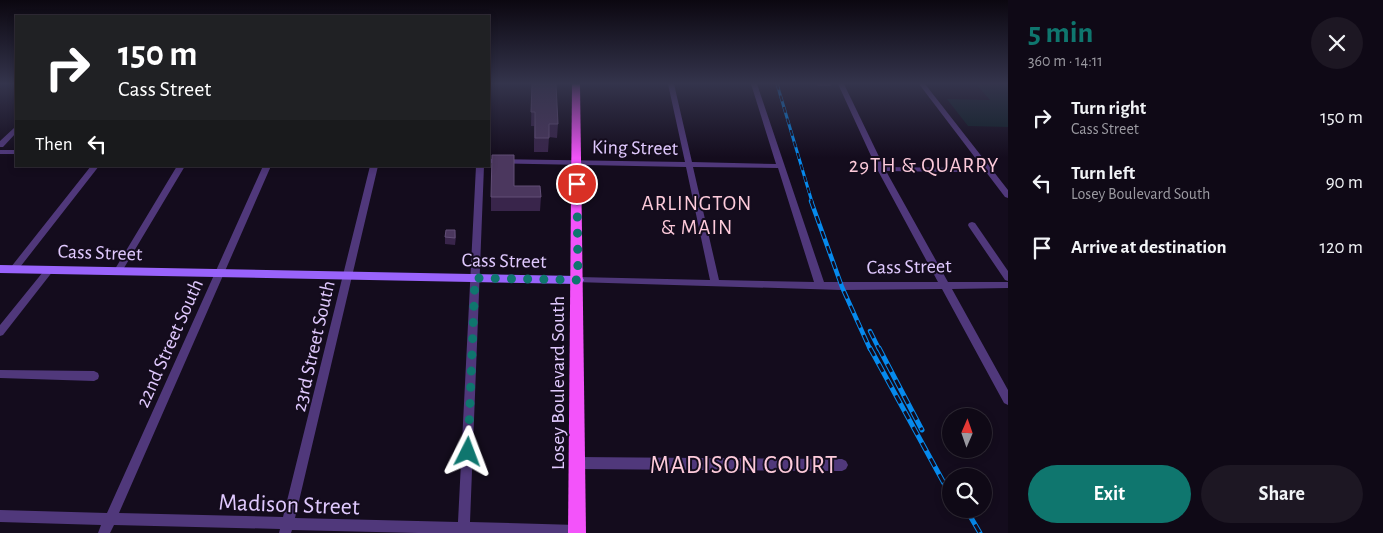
<!DOCTYPE html>
<html lang="en">
<head>
<meta charset="utf-8">
<style>
	:root { --surface:#0f0916; --page:#1d1723; --text:#f1f3f6; --muted:#9b9aa1; --line:#2f2a35; --accent:#0f766e }
	body { margin:0; font-family:"Alegreya Sans",sans-serif; background:var(--page); color:var(--text); height:100vh; display:flex; flex-direction:column; font-size:19px; white-space:nowrap }
	* { box-sizing:border-box; margin:0 }
	p { font-size:16px; color:var(--muted) }
	.icon { flex:none; width:28px; height:28px; fill:none; stroke:currentColor; stroke-width:2; stroke-linecap:round; stroke-linejoin:round }
	.map { position:relative; flex:1; overflow:hidden }
	.details { display:flex; flex-direction:column; background:var(--surface); width:375px }
	.details>* { flex:none }
	.guide { position:absolute; left:15px; top:15px; width:475px; height:152px; border-radius:0px; box-shadow:0 2px 8px #0003,0 0 0 1px var(--line); background:#202124; color:#fff; overflow:hidden }
	.needle { width:32px; rotate:2deg }
	.buttons { position:absolute; left:942px; top:408px; display:grid; gap:10px }
	.buttons a { display:grid; place-items:center; width:50px; height:50px; border-radius:50%; background:var(--surface); box-shadow:0 2px 8px #0003,0 0 0 1px var(--line); font-size:25px }
	.pin { position:absolute; display:grid; place-items:center; width:42px; height:42px; color:#fff; margin:-21px; border:2px solid #fff; border-radius:50%; box-shadow:0 1px 5px #0007 }
	.me { position:absolute; width:55px; margin:-28px; rotate:3deg; stroke-linejoin:round; filter:drop-shadow(0 0 4px #0008) }
	.turn { display:flex; align-items:center; gap:18px; height:105px; padding:0 20px; font-size:22px }
	.turn .icon { width:65px; height:65px; stroke-width:2.5 }
	.turn b { display:block; font-size:35px; line-height:42px }
	.then { display:flex; align-items:center; height:48px; padding:0 20px; background:#0003; gap:10px; font-size:19px }
	.round { display:grid; place-items:center; flex:none; width:52px; height:52px; border-radius:26px; background:var(--page) }
	.headline { display:flex; align-items:center; justify-content:space-between; height:85px; padding:0 20px }
	h1 { font-size:30px; font-weight:700; line-height:38px; color:var(--accent) }
	.primary-button { display:flex; gap:10px; margin-top:auto; padding:10px 20px }
	.primary-button a { flex:1; height:58px; border-radius:30px; background:var(--accent); color:#fff; font-size:20px; font-weight:700; line-height:58px; text-align:center }
	.primary-button a+a { background:var(--page); color:var(--text) }
	ul { padding:0; list-style:none }
	li { display:flex; align-items:center; gap:15px; height:65px; padding:0 20px }
	li div { flex:1 }
	li b { display:block; font-size:19px }
	li em { font-style:normal }
	main { display:flex; flex:1; min-height:0 }
	.map>svg:first-child { display:block }
	.green { fill:#0f2027 }
	.lines { fill:none; stroke-linecap:round; stroke-linejoin:round }
	.street { fill:#50387b; fill-rule:evenodd }
	.secondary { fill:#9963fb; fill-rule:evenodd }
	.primary { fill:#f353fa; fill-rule:evenodd }
	.rail-far2-casing { stroke:#068aed; stroke-width:3 }
	.rail-far1-casing { stroke:#068aed; stroke-width:4.5 }
	.rail-casing { stroke:#068aed; stroke-width:5 }
	.rail-far2 { stroke:#140c1d; stroke-width:2; stroke-dasharray:6; stroke-linecap:butt }
	.rail-far1 { stroke:#140c1d; stroke-width:2.5; stroke-dasharray:8; stroke-linecap:butt }
	.rail { stroke:#140c1d; stroke-width:3; stroke-dasharray:9; stroke-linecap:butt }
	.wall { fill:#39254b }
	.building { fill:#4b375e; stroke:#624e77 }
	.route { stroke:#0f766e; stroke-width:9; stroke-dasharray:0 16.2 }
	.labels { text-anchor:middle; stroke-width:4; stroke-linejoin:round; paint-order:stroke }
	.street-label { font-size:20px; fill:#e0c9fe; stroke:#140c1d }
	.neighbourhood-label { font-size:21px; letter-spacing:1px; fill:#fecbdb; stroke:#140c1d }
	.near-street-label { font-size:24px; fill:#e0c9fe; stroke:#140c1d }
	.near-neighbourhood-label { font-size:25px; letter-spacing:1px; fill:#fecbdb; stroke:#140c1d }
</style>
</head>
<body>
<main>
<div class="map">
<svg width="1008" height="533" viewBox="0 0 1008 533">
	<rect width="100%" height="100%" fill="#140c1d"/>
	<path class="green" d="M976,84H1008V127L968,126L947,99L990,100Z"/>
	<g class="lines">
		<path class="street" d="M668,84H674L692,162L776,164L751,84H757L824,282H938L877,169L838,84H844L884,167L958,168V172H955L886,171L948,282H1008V288L952,289L1008,390V405L1004,403L942,289L842,290L575,282L574,280L575,278L578,277L710,280L686,167L489,163V159L685,162ZM693,167L778,168L814,282L719,280Z
			M919,84H925L1008,190V198L1005,197Z
			M16,127V133L3,147H0V141L14,128Z
			M0,150H16V154H0Z
			M91,166H99L17,271H11L10,269L11,267Z
			M177,166H185L121,273H115L114,271L115,269Z
			M263,166H271L119,513L283,517L370,166H378L295,518L458,522L476,166H484L470,522L577,525L581,527L583,531L582,533H418L292,530L291,533H279L280,529L114,525L110,533H98L101,525L0,522V510L107,513Z
			M972,222L975,223L1008,271V281L1005,280L969,227L968,225L969,223Z
			M50,266L53,267L54,269L53,271L3,335L0,336V325L47,267Z
			M0,370L94,371L98,373L99,376L98,379L94,381L0,378Z
			M577,457L842,459L846,461L848,465L846,469L842,471L577,469L573,467L571,463L573,459Z"/>
		<path class="secondary" d="M0,265L578,276L582,277L584,280L582,283L578,284L0,273Z"/>
		<path class="primary" d="M572,84H580L586,533H568Z"/>
		<g class="rail-far2-casing">
			<path id="rail-far2" d="M777,84L812,202"/>
		</g>
		<g class="rail-far1-casing">
			<path id="rail-far1" d="M811,201L842,287L870,349
				M870,331L879,349"/>
		</g>
		<g class="rail-casing">
			<path id="rail" d="M870,348L951,496
				M879,348L922,430
				M966,509L980,533"/>
		</g>
		<use href="#rail-far2" class="rail-far2"/>
		<use href="#rail-far1" class="rail-far1"/>
		<use href="#rail" class="rail"/>
	</g>
	<path class="wall" d="M532,84L558,124L557,138L549,137L548,152H534V126H531Z
		M816,84H832L831,86H818Z
		M514,186L541,197L540,211H491V197Z
		M455,230L456,237L455,245L445,244V237Z"/>
	<path class="building" d="M532,84H556L558,124H549V138H535V112H531Z
		M492,155H514V186H540L541,197H491Z
		M446,230H455V238L445,237Z"/>
	<linearGradient id="sky" x2="0" y2="1"><stop stop-color="#0b0710"/><stop offset="0.53" stop-color="#34344c"/><stop offset="1" stop-color="#34344c" stop-opacity="0"/></linearGradient>
	<rect width="1008" height="158" fill="url(#sky)"/>
	<g class="lines">
		<path class="route" d="M468,452L475,278L578,280L577,184"/>
	</g>
	<g class="labels">
		<g class="street-label">
			<text transform="translate(635 147) rotate(1)" y="7">King Street</text>
			<text transform="translate(100 252) rotate(2)" y="7">Cass Street</text>
			<text transform="translate(504 260) rotate(1)" y="7">Cass Street</text>
			<text transform="translate(909 266) rotate(-1)" y="7">Cass Street</text>
			<text transform="translate(169 343) rotate(-66)" y="7">22nd Street South</text>
			<text transform="translate(313 346) rotate(-77)" y="7">23rd Street South</text>
			<text transform="translate(557 383) rotate(-90)" y="7">Losey Boulevard South</text>
		</g>
		<g class="neighbourhood-label">
			<text x="924" y="172">29TH &amp; QUARRY</text>
			<text x="697" y="210">ARLINGTON<tspan x="697" dy="24">&amp; MAIN</tspan></text>
		</g>
		<g class="near-street-label">
			<text transform="translate(289 504) rotate(2)" y="8">Madison Street</text>
		</g>
		<g class="near-neighbourhood-label">
			<text x="744" y="473">MADISON COURT</text>
		</g>
	</g>
</svg>
<div class="buttons">
<a><svg class="needle" viewBox="-14 -14 28 28"><path d="M0-13l5 13h-10z" fill="#e53935"/><path d="M0 13l5-13h-10z" fill="#9b9aa1"/></svg></a>
<a><svg class="icon" aria-label="search" viewBox="0 0 24 24"><circle cx="10" cy="10" r="6"/><path d="M15 15l6 6"/></svg></a>
</div>
<div class="pin" style="left:577px;top:184px;background:#d93025"><svg class="icon" aria-label="arrive" viewBox="0 0 24 24"><path d="M6 21V4h12l-3 4 3 4H6"/></svg></div>
<svg class="me" style="left:468px;top:452px" viewBox="-20 -20 40 40"><path d="M0-17L14 15 0 8-14 15z" fill="#0f766e" stroke="#fff" stroke-width="4"/></svg>
<div class="guide">
<div class="turn"><svg class="icon" aria-label="right" viewBox="0 0 24 24"><path d="M7 20v-9h11M14 6l5 5-5 5"/></svg><div><b>150 m</b>Cass Street</div></div>
<div class="then">Then<svg class="icon" aria-label="left" viewBox="0 0 24 24"><path d="M17 20v-9H6M10 6l-5 5 5 5"/></svg></div>
</div>
</div>
<section class="details">
<div class="headline"><div><h1>5 min</h1><p>360 m · 14:11</p></div><a class="round"><svg class="icon" aria-label="close" viewBox="0 0 24 24"><path d="M6 6l12 12M18 6L6 18"/></svg></a></div>
<ul>
<li><svg class="icon" aria-label="right" viewBox="0 0 24 24"><path d="M7 20v-9h11M14 6l5 5-5 5"/></svg><div><b>Turn right</b><p>Cass Street</p></div><em>150 m</em></li>
<li><svg class="icon" aria-label="left" viewBox="0 0 24 24"><path d="M17 20v-9H6M10 6l-5 5 5 5"/></svg><div><b>Turn left</b><p>Losey Boulevard South</p></div><em>90 m</em></li>
<li><svg class="icon" aria-label="arrive" viewBox="0 0 24 24"><path d="M6 21V4h12l-3 4 3 4H6"/></svg><div><b>Arrive at destination</b></div><em>120 m</em></li>
</ul>
<div class="primary-button"><a>Exit</a><a>Share</a></div>
</section>
</main>
</body>
</html>
